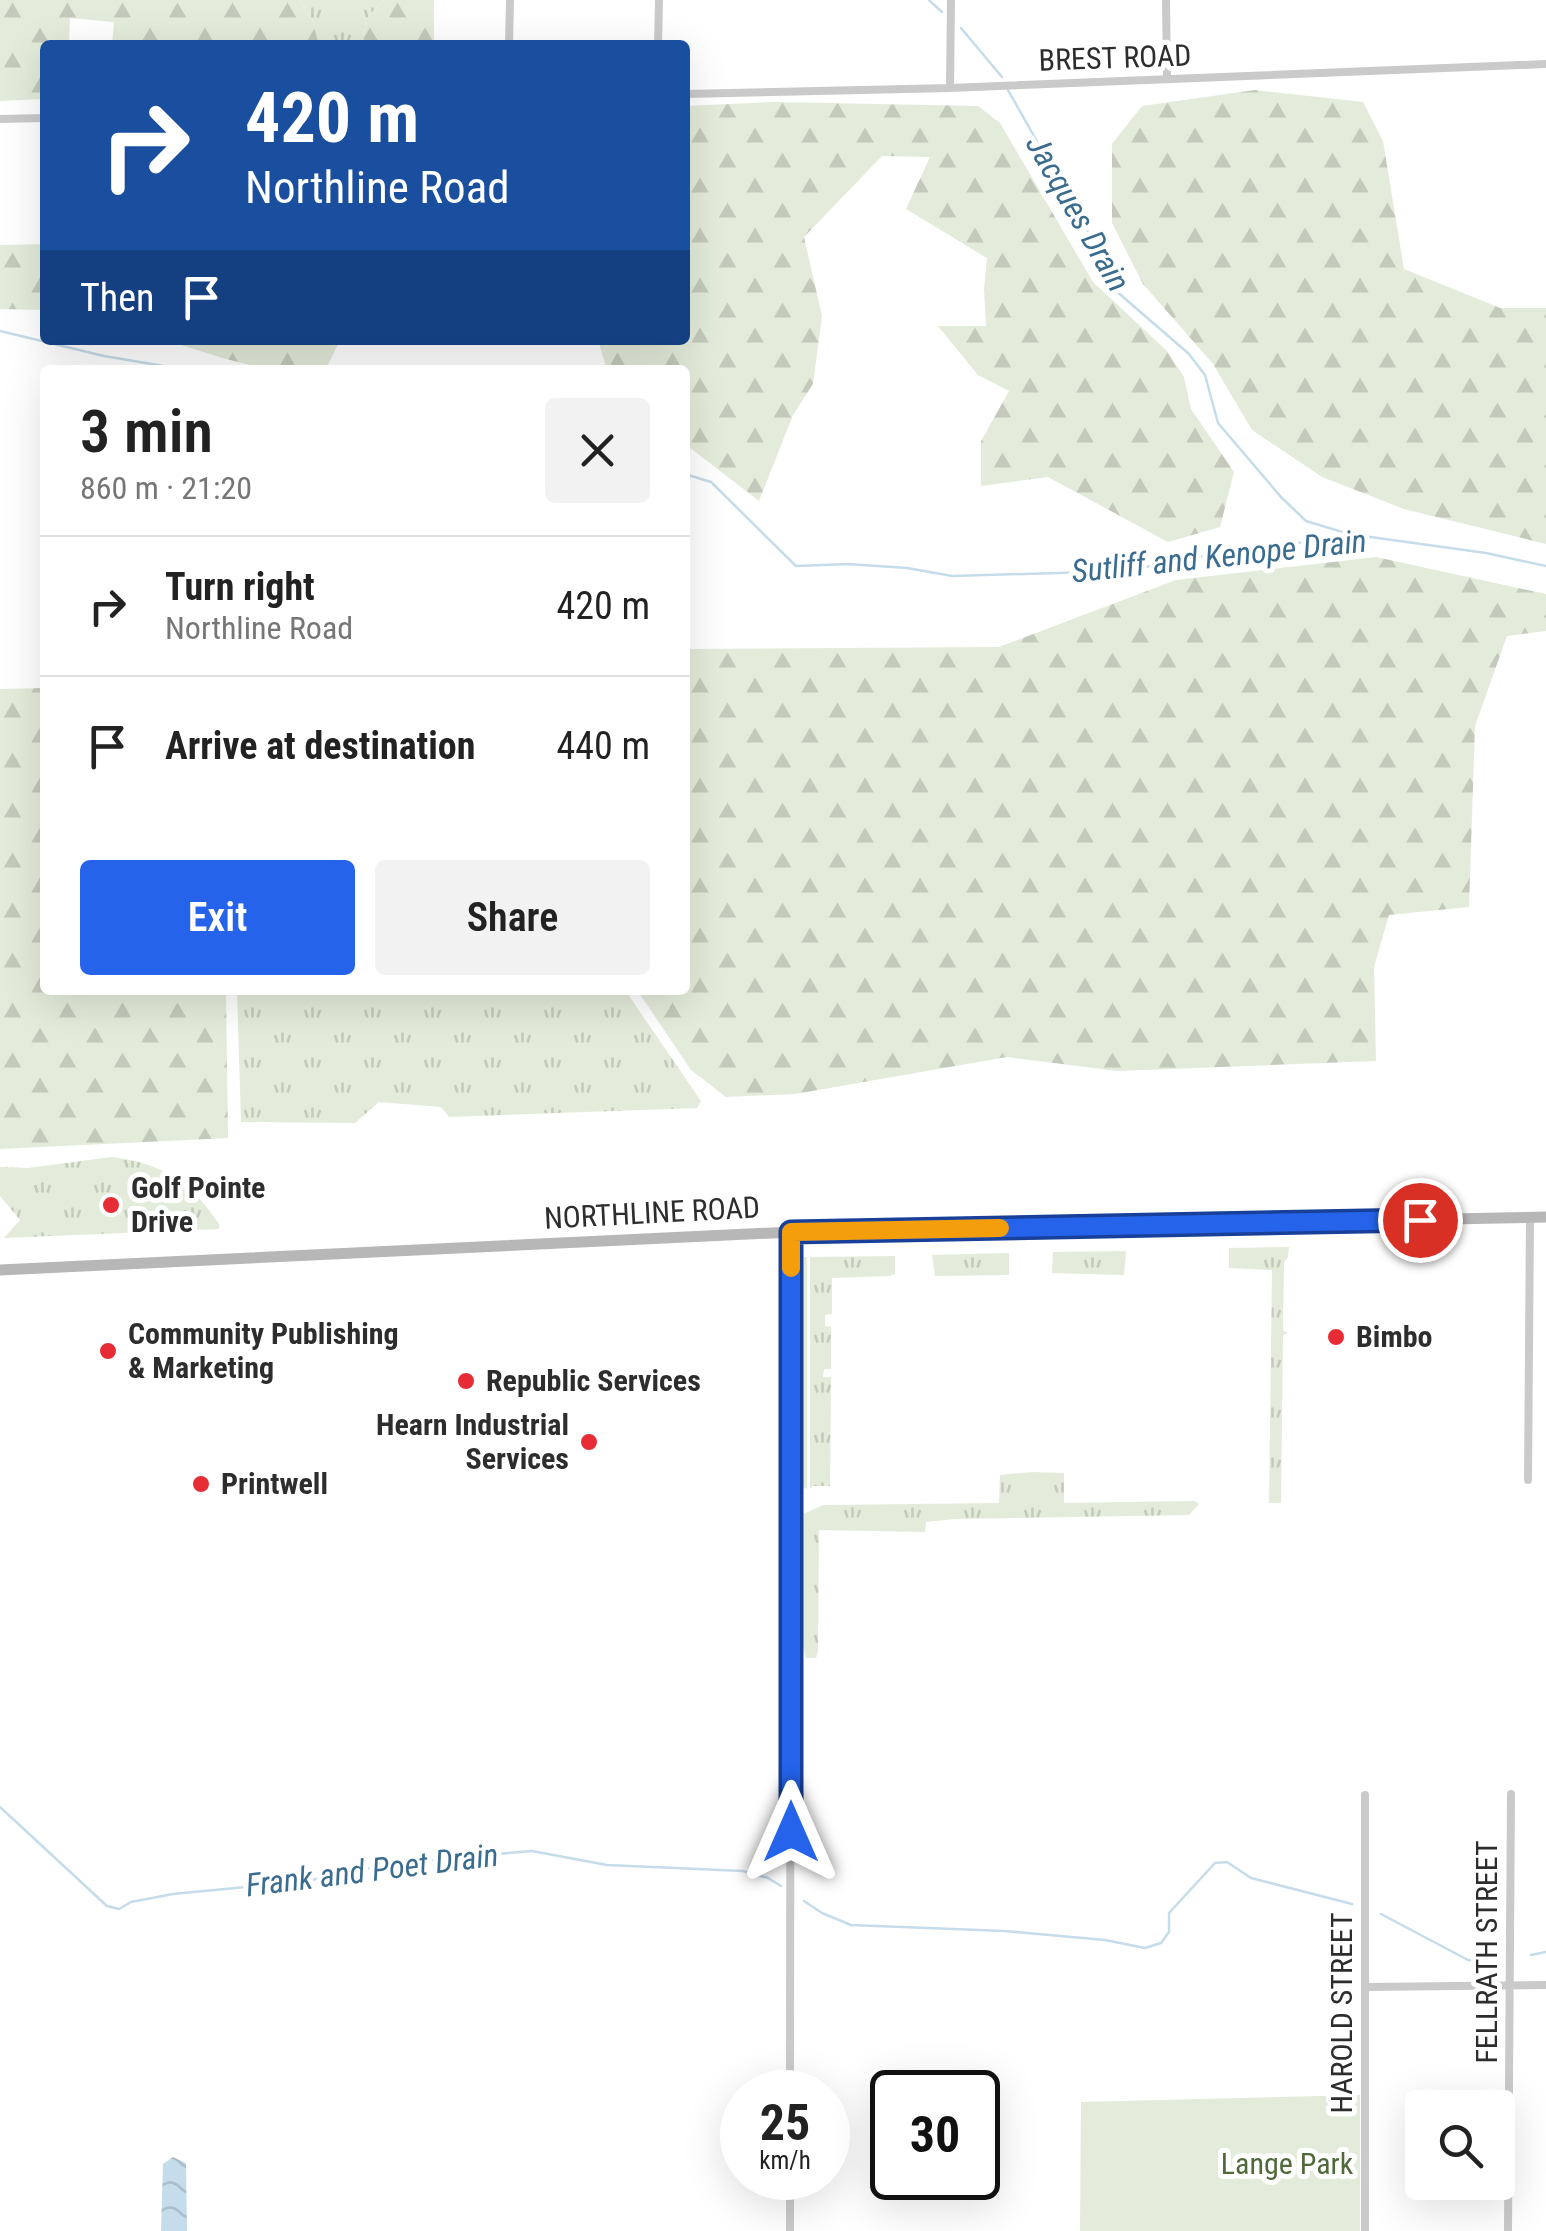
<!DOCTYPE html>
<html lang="en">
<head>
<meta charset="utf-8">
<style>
	:root { --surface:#fff; --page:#f2f2f2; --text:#222; --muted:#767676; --line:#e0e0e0; --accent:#2563eb }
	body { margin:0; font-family:"Roboto Condensed",sans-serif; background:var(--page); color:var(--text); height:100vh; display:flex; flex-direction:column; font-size:38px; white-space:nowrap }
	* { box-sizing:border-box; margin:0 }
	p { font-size:32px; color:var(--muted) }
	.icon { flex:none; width:55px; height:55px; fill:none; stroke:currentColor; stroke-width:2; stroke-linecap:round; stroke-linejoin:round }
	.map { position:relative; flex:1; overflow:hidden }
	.side { position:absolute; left:40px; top:365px; width:650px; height:630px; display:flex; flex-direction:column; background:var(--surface); border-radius:10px; box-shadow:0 10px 40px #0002 }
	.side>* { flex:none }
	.guide { position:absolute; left:40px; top:40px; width:650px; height:305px; border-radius:10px; box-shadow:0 10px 40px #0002; background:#1a4fa0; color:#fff; overflow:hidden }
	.buttons { position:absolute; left:1405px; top:2090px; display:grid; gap:20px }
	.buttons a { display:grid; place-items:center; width:110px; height:110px; border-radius:10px; background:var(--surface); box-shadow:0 10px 40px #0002; font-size:50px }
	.speed { position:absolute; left:720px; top:2070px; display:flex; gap:20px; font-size:50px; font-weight:700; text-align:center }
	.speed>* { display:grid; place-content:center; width:130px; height:130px; border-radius:50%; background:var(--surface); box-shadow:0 10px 40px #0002; line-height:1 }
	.speed small { font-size:25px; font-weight:400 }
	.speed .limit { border:5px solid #111; border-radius:15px; background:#fff; color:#111 }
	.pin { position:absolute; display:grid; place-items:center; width:85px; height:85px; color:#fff; margin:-42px; border:5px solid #fff; border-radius:50%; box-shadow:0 2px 10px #0007 }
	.me { position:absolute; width:110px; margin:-55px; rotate:0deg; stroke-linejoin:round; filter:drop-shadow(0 0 8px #0008) }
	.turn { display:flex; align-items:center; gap:35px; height:210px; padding:0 40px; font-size:45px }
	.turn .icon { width:130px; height:130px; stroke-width:2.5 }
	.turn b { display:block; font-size:70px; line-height:85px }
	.then { display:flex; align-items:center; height:95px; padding:0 40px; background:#0003; gap:20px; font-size:38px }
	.round { display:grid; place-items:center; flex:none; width:105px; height:105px; border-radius:10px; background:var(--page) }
	.summary { display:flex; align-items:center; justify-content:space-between; height:170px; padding:0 40px }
	h1 { font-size:60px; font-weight:600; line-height:75px }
	.cta { display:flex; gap:20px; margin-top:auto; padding:20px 40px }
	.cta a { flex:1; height:115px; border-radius:10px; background:var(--accent); color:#fff; font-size:40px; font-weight:600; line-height:115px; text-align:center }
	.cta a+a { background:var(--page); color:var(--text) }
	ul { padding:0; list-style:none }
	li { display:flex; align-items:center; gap:30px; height:140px; padding:0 40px; border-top:2px solid var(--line) }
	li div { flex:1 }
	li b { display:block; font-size:38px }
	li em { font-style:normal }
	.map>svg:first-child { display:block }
	.grass { fill:url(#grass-tufts) }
	.forest { fill:url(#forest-firs) }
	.green { fill:#e3ebda }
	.water { fill:url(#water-waves) }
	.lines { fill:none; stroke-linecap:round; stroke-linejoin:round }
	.stream { stroke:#c5dceb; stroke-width:2.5 }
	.minor { stroke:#cacaca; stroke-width:8 }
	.secondary { stroke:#b7b7b7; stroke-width:11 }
	.route-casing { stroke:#184099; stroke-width:25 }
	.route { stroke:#2563eb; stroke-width:18 }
	.slow { stroke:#f59e0b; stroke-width:18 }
	.poi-dot { fill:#e72c35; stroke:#fff; stroke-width:4 }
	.labels { text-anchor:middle; stroke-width:10; stroke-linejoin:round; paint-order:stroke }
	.street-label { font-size:30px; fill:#2d2d2d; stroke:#fff }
	.poi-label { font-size:30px; font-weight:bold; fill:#2d2d2d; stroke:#fff; text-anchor:start }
	.park-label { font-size:30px; fill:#4f693a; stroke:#fff }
	.water-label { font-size:32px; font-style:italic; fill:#3a6c8f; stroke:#fff }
</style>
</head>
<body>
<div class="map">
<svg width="1546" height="2231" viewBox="0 0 1546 2231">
	<defs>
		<pattern id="grass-tufts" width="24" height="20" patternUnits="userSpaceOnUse" patternTransform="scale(2.5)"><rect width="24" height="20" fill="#e3ebda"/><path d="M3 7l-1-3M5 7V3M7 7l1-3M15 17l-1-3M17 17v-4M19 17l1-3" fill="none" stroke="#c3cabb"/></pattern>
		<pattern id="forest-firs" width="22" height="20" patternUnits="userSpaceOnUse" patternTransform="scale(2.5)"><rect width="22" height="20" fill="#e3ebda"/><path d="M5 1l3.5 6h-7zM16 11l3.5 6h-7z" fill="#c3cabb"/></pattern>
		<pattern id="water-waves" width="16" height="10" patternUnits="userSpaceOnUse" patternTransform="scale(2.5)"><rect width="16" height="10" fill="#c5dceb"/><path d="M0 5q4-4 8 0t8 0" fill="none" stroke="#aabdca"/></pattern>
	</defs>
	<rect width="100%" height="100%" fill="#fff"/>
	<path class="grass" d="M299,0H383L366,19L363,45H319L312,19Z
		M237,990H625L701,1101L697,1108L449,1117L441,1107L379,1102L355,1123L241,1122Z
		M112,1157C164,1164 190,1181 219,1224V1229L4,1238L20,1220L0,1196V1167L28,1168Z
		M1289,1247L1288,1257L1284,1262L1283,1330L1288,1333L1283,1335L1281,1503H1269L1272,1270L1229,1268V1248Z
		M1126,1251L1124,1275L1052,1273L1053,1252Z
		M1009,1253V1275L935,1276L932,1255Z
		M895,1256V1274L889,1276L832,1278V1314L825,1315V1326L831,1327V1369H824L823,1377H831L830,1486H813L810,1489V1257Z
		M799,1257H807V1489L801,1486L798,1477Z
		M1033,1472L1064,1473V1503L1195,1501L1199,1504L1189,1515L955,1519L926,1522L925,1532L819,1530L818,1652L816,1658H806L798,1626L801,1515L823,1505L999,1503L1000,1475Z"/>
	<path class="forest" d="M0,0H299L312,19L319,45H112L114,22L70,18L69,45H45V99L0,101Z
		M383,0H434V45H363L366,19Z
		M1255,90L1363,102L1383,141L1404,269L1500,308H1546V544L1404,509L1322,477L1252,430L1213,364L1143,284L1112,223V144L1142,106Z
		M775,102L978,106L1000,123L1093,282L1167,351L1184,377L1191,409L1234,472L1220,527L1168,542L1048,477L981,486V441L1009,391L978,375L938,326H986L984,289L987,258L906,209L930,157L882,156L804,237L822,316L813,384L793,415L759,501L685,444V370H607L598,340H685V106Z
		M45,244V310L0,309V245Z
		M165,340H340L327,367C282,382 209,353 165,340Z
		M1376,557L1546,594V631L1507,636L1475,726L1469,907L1389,915L1374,967L1376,1061L1118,1071L1007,1057L795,1094L726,1097L691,1070L637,990H685V649L999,647L1176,580Z
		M45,688V990H226L228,1138L0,1149V689Z"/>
	<path class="green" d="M1360,2095V2231H1080L1081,2102Z"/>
	<path class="water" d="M173,2157L186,2163L187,2231H161L163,2164Z"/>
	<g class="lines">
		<path class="stream" d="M929,0L942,12
			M961,28L1002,77
			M1008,90L1087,230L1108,261L1115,290L1189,354L1205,375L1218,423L1281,497L1306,521L1349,534
			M0,331L104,356L187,370
			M685,474L711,482L796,566L848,564L907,568L952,576L1127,571L1188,558L1356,535L1486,553L1546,566
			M0,1807L107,1906L119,1909L131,1902L173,1894L307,1881L363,1869L450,1858L532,1851L607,1865L743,1871L768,1878L781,1886
			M804,1901L822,1913L851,1925L1004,1931L1105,1940L1145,1948L1161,1943L1169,1932V1913L1215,1863L1227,1862L1251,1878L1352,1904
			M1381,1914L1468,1960L1485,1962
			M1531,1955L1546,1952"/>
		<path class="minor" d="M1166,0L1167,78
			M509,45L510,0
			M658,45L659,0
			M950,88L951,0
			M685,94L950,88L1546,64
			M0,119L45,118
			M1528,1480L1530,1217
			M1365,1987L1546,1985
			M790,2092L791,1232
			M790,2231V2178
			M1365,2231V1795
			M1508,2231L1511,1794"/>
		<path class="secondary" d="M0,1270L791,1232L1546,1217"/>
	</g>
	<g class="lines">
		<g class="route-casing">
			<path id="route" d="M791,1832V1232L1420,1220"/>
		</g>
		<use href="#route" class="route"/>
		<path class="slow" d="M791,1268V1232L1000,1228"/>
	</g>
	<g class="poi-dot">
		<circle cx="111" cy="1205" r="10"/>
		<circle cx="1336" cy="1337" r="10"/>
		<circle cx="108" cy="1351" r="10"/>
		<circle cx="466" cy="1381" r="10"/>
		<circle cx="589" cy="1442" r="10"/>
		<circle cx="201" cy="1484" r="10"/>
	</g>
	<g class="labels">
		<g class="street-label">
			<text transform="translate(1115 58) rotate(-2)" y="10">BREST ROAD</text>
			<text transform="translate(652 1213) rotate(-3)" y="10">NORTHLINE ROAD</text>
			<text transform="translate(1487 1952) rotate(-90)" y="10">FELLRATH STREET</text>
			<text transform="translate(1342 2013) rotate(-90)" y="10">HAROLD STREET</text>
		</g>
		<g class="poi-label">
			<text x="131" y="1198">Golf Pointe<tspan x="131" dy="34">Drive</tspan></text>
			<text x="128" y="1344">Community Publishing<tspan x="128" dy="34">&amp; Marketing</tspan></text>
			<text x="1356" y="1347">Bimbo</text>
			<text x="486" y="1391">Republic Services</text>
			<text x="569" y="1435" text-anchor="end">Hearn Industrial<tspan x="569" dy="34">Services</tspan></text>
			<text x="221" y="1494">Printwell</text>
		</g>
		<g class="park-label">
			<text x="1287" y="2174">Lange Park</text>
		</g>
		<g class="water-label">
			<text transform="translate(1078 213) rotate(60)" y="11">Jacques Drain</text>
			<text transform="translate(1219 556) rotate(-6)" y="11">Sutliff and Kenope Drain</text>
			<text transform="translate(372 1870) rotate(-7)" y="11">Frank and Poet Drain</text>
		</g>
	</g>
</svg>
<div class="buttons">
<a><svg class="icon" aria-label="search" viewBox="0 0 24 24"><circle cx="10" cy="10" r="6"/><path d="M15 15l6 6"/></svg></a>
</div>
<div class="speed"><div>25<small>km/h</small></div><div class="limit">30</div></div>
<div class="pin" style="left:1420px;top:1220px;background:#d93025"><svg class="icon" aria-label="arrive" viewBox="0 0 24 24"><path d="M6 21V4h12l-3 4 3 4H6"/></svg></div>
<svg class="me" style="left:791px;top:1832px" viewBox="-20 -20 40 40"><path d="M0-17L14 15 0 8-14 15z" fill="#2563eb" stroke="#fff" stroke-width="4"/></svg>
<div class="guide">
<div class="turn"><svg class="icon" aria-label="right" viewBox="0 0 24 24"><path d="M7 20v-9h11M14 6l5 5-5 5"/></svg><div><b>420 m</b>Northline Road</div></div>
<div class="then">Then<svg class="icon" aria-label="arrive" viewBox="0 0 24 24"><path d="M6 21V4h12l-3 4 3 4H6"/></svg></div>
</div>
<section class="side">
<div class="summary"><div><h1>3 min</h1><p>860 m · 21:20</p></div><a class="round"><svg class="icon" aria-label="close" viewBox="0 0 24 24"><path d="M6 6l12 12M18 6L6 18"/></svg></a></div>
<ul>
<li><svg class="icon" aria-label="right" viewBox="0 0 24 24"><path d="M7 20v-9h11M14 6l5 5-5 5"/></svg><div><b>Turn right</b><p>Northline Road</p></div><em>420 m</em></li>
<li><svg class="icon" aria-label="arrive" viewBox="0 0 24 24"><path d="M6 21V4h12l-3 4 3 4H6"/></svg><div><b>Arrive at destination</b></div><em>440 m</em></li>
</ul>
<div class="cta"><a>Exit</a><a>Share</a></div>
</section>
</div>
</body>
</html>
